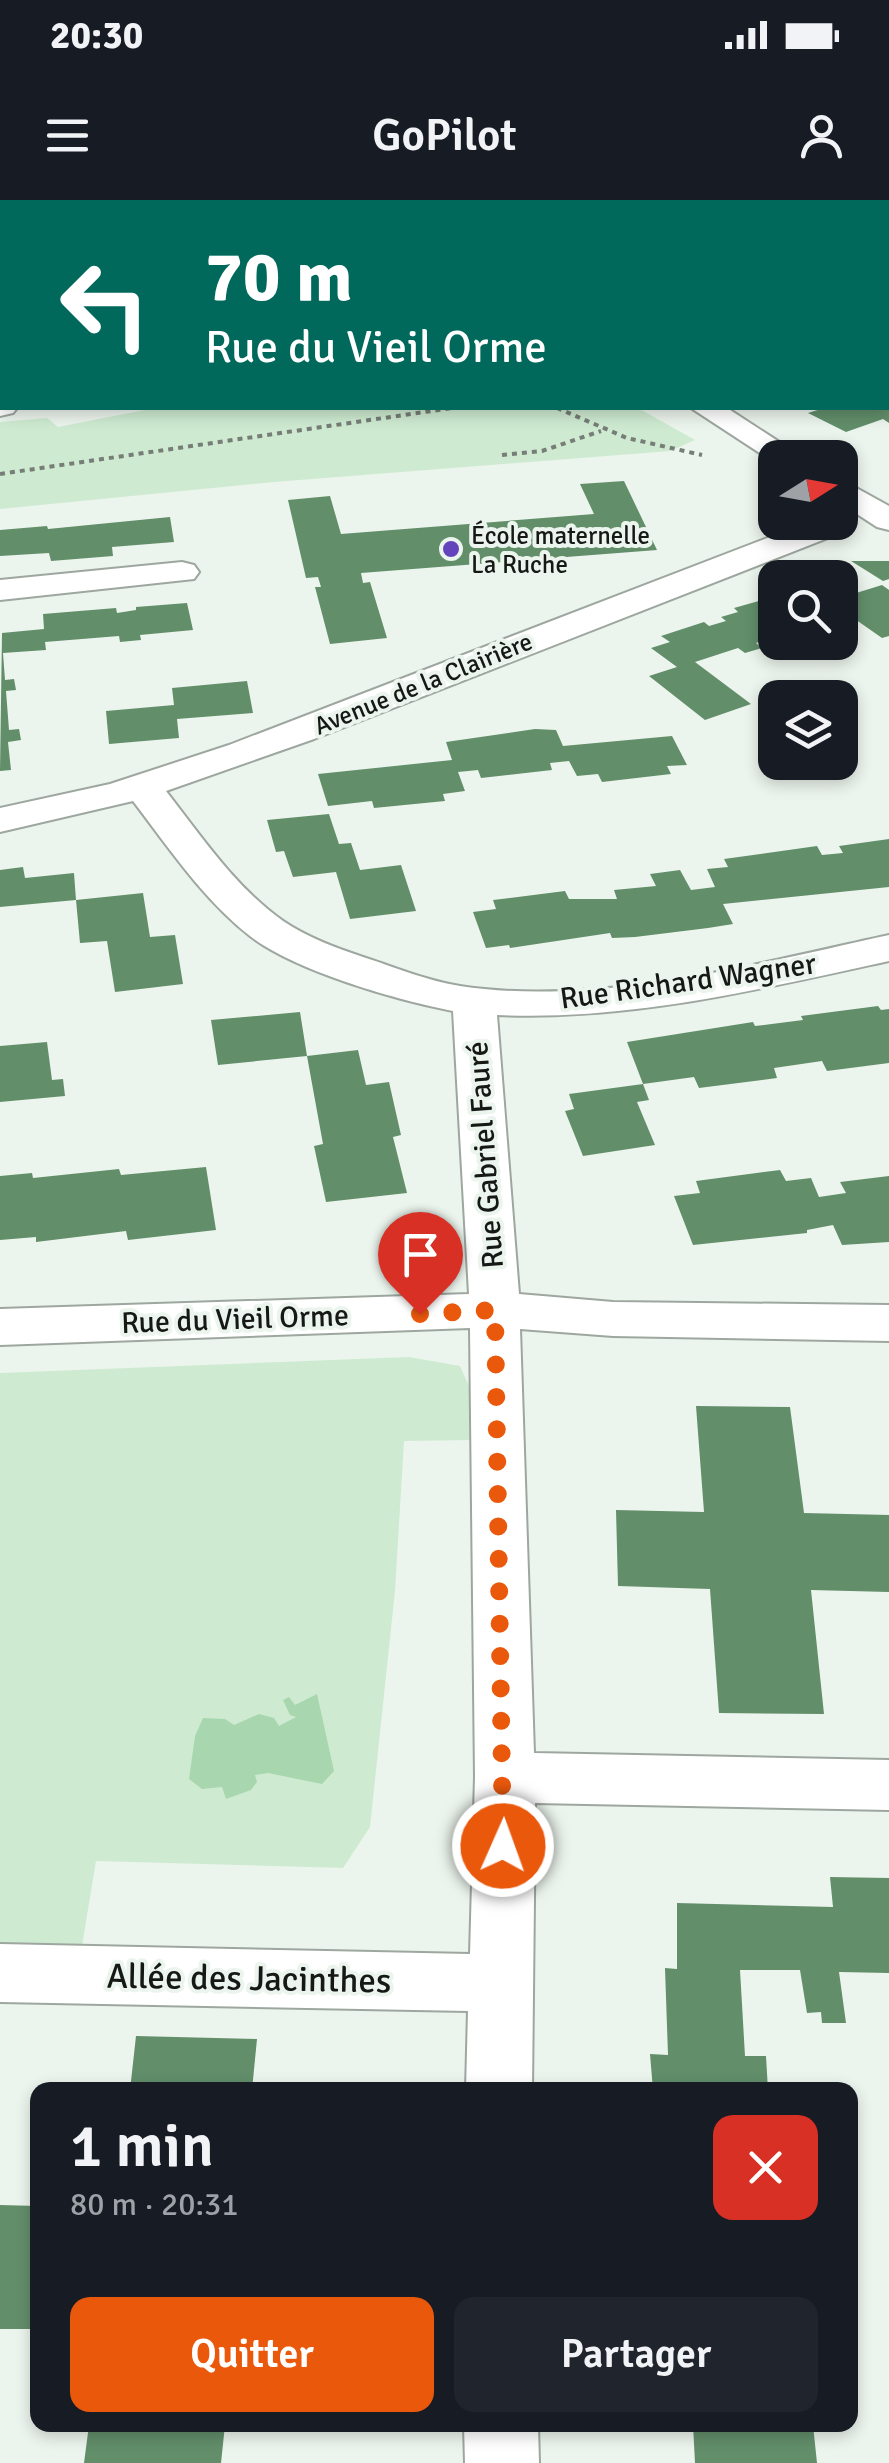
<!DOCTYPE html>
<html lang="fr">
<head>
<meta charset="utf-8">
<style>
	:root { --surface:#171b24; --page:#20242c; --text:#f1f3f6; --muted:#9ea1a6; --accent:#ea580c }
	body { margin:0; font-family:Signika,sans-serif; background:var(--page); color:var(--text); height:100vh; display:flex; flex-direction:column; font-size:38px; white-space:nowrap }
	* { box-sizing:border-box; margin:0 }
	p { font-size:32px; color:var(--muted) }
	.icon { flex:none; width:55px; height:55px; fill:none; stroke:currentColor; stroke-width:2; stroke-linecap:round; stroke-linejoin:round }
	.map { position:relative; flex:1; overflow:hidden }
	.panel { position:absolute; left:30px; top:1882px; width:828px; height:350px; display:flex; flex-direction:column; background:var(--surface); border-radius:20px; box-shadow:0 5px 15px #0003 }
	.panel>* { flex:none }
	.banner { position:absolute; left:0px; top:0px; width:890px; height:210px; box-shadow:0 5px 15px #0003; background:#00695c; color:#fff; overflow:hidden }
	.needle { width:65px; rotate:79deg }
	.controls { position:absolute; left:758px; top:240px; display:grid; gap:20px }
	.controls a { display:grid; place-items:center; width:100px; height:100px; border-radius:20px; background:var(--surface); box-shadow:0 5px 15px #0003; font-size:50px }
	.pin { position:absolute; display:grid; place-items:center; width:85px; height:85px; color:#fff; margin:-102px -42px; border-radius:50% 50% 50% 0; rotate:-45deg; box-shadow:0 0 10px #0007 }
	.pin .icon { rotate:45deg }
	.me { position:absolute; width:110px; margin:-55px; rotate:2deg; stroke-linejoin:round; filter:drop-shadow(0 0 8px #0008) }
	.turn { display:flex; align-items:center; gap:35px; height:210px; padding:0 40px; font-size:45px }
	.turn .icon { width:130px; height:130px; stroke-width:2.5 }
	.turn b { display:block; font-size:70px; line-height:85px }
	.round { display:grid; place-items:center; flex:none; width:105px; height:105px; border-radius:20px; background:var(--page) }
	.overview { display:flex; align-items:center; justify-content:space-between; height:170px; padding:0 40px }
	h1 { font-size:60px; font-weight:600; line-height:75px }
	.button { display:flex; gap:20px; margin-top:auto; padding:20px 40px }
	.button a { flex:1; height:115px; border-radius:20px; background:var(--accent); color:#fff; font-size:40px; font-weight:600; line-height:115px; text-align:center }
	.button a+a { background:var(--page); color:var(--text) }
	.status { display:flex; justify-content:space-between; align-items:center; height:70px; padding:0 50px; background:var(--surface); direction:ltr }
	.status svg { height:28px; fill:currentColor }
	header { display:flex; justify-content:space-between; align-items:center; height:130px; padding:0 40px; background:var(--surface); font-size:45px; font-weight:600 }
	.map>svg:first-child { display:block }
	.green { fill:#ceebd1 }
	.water { fill:#a8d6ae }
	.building { fill:#628e6a }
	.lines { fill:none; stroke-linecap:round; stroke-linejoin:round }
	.minor-casing { stroke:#9ea79f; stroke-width:4 }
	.path { stroke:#777d77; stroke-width:4; stroke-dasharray:5 5; stroke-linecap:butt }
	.minor { fill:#fff; fill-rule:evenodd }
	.route { stroke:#ea580c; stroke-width:18; stroke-dasharray:0 32.4 }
	.poi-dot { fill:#6344bc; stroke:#ecf5ed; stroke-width:4 }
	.labels { text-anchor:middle; stroke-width:8; stroke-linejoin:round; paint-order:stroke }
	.far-poi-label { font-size:25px; fill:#151815; stroke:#ecf5ed; text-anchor:start }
	.far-street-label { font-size:25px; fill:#151815; stroke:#ecf5ed }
	.street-label { font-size:30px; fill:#151815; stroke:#ecf5ed }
	.near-street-label { font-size:35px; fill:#151815; stroke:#ecf5ed }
</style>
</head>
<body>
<div class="status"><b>20:30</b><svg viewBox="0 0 49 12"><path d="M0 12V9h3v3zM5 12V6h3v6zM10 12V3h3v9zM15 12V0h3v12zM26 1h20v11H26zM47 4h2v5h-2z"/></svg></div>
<header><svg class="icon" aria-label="menu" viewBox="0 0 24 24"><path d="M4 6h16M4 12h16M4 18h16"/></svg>GoPilot<svg class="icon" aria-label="person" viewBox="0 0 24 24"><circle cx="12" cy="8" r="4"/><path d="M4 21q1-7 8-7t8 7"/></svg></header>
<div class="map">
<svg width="889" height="2263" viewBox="0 0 889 2263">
	<rect width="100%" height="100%" fill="#ecf5ed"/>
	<path class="green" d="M155,208H638L695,240L670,251L274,282L0,309V222L47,218L58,227Z
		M409,1157L460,1166L473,1195L476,1240L404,1241L395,1391L370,1627L343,1668L96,1661L81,1752L0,1751V1173Z"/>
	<path class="water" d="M317,1494L334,1571L322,1584L268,1573L255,1575L257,1582L251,1590L226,1599L222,1587L202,1589L189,1579L195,1536L203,1518L225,1519L234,1525L259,1514L274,1518L279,1526L296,1517L290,1515L283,1500L289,1497L295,1505Z"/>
	<path class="building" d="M824,208H889V223L883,219L846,232L808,213Z
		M624,281L657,350L361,373L363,383L370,382L387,438L330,444L315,387H321L318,377L306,378L288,300L330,296L341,334L594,314L580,284Z
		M170,317L174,342L112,347L113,356L51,361L49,353L0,356V330L47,326L48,329Z
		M851,361H889V379L883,381Z
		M882,385L889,390V436L882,438L842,410L853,407L840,398Z
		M773,397L775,430L766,433L772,438L756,443L762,448L745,453L738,448L695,462L751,504L705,520L649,476L677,467L651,448L670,442L661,436L704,422L709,426L726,421L721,417L738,412L734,408Z
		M187,403L193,430L140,435L141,440L120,442L119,436L45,442L46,450L3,453L5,480L14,479L16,490L6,491L9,530L19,529L21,540L8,542L11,570L0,571L2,433L44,429L43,414L116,408L117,413L136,410V407Z
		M247,481L253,513L177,519L179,538L109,544L106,511L174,505L172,488Z
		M535,529L556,530L563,546L672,536L687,565L667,566L671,574L602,582L598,574L577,576L569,561L550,563L552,570L481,578L478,570L458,572L465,591L443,594L445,601L374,608L372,601L328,606L318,574L452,560L446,542Z
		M329,614L339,644L351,643L360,670L401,665L416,711L350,719L336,672L293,677L284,651L276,652L267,620Z
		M889,639V687L723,704L733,724L708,728L635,737L612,738L610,733L510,748L509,745L486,748L473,712L496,709L493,700L565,691L569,699H617L614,690L656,686L650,674L680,670L691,690L715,687L707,669L728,667L724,659L817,646L822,655L843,653L839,646Z
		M23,667L25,678L74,673L76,700L143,693L150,737L175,735L183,784L115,792L107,741L80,743L76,700L0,707V670Z
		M878,806L881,810L889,809V863L827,871L822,861L774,868L777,878L699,888L694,877L643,884L627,842L753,822L755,826L803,820L801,816Z
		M300,812L307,856L218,865L211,820Z
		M47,842L52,880L63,879L65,896L0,902V846Z
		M358,850L366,885L389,882L401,935L393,937L407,993L326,1002L314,946L323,944L307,856Z
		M643,884L649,900L637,902L655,945L583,956L565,911L574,909L569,894Z
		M206,967L216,1030L128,1040L126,1031L36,1042V1037L0,1040V976L32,973L33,978L119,969L121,975Z
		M780,970L786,981L811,978L819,997L846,993L840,982L889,976V1042L842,1045L833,1025L807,1030V1033L693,1045L674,996L700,993L696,981Z
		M696,1206L790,1207L804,1313L889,1315V1392L811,1390L824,1514L719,1513L710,1389L618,1386L616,1310L704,1312Z
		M830,1677L889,1678V1773L839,1772L846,1823H822L821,1812L807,1813L800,1770H740L745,1856H766L768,1890H653L650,1854L668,1855L665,1768L677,1769V1703L833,1707Z
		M136,1836L257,1839L252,1890H130Z
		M0,2005L38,2006V2129H0Z
		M89,2225H225L221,2263H84Z
		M693,2225H813L817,2263H695Z"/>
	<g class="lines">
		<g class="minor-casing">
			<path id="minor" d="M888,47H889V63H888Z
				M0,83H2V99H0Z
				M888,143H889V162L888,161Z
				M0,198L2,208H17L13,213L0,216Z
				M691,208H727L804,258H775V263Z
				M840,279L889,306V330L877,327L840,303Z
				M840,312L851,315L855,322L851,329L314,539L166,591C201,636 235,687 283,721C308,738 337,748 366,758C397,768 428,781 460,786C596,807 756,764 889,735V761C761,789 629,821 497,815L519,1094L613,1102L889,1105V1141L613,1136L520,1129L534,1553L889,1560V1610L535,1603L532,1890H466L468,1811L0,1802V1744L470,1754L475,1577L470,1128L0,1145V1109L469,1094L453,811C397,800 295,771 250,736C203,699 169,648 133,601L0,632V608L110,584L229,545L809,322H840Z
				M182,362L194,365L199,372L194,379L0,400V380Z
				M464,2225H538L539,2263H465Z"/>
		</g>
		<path class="path" d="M557,208L627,238L702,255
			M502,255L542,251L601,231
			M0,274L452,208"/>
		<use href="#minor" class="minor"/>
	</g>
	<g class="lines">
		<path class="route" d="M420,1114L495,1110L503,1646"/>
	</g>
	<circle class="poi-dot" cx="451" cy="349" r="10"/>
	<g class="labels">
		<g class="far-poi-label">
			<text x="471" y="344">École maternelle<tspan x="471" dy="29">La Ruche</tspan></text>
		</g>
		<g class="far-street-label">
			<text transform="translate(423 483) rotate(-22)" y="9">Avenue de la Clairière</text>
		</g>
		<g class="street-label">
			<text transform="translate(688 781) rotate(-8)" y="10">Rue Richard Wagner</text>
			<text transform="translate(485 955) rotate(-94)" y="10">Rue Gabriel Fauré</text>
			<text transform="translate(235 1119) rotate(-2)" y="10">Rue du Vieil Orme</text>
		</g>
		<g class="near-street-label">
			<text transform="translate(249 1778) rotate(1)" y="12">Allée des Jacinthes</text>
		</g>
	</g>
</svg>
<div class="controls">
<a><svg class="needle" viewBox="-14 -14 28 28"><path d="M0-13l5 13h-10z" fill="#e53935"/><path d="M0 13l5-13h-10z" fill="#9ea1a6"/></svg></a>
<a><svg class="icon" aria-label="search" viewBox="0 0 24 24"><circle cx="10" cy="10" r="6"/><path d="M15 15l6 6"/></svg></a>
<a><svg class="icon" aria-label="layers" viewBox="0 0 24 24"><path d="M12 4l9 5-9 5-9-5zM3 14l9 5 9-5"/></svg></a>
</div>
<div class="pin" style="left:420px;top:1114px;background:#d93025"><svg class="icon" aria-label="arrive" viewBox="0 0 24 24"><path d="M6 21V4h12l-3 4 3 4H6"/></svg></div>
<svg class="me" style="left:503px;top:1646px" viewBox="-20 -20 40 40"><circle r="17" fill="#ea580c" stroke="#fff" stroke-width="3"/><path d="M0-11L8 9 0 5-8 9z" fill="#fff"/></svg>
<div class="banner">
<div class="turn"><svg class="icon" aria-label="left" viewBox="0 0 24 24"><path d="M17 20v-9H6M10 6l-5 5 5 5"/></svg><div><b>70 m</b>Rue du Vieil Orme</div></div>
</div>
<section class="panel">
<div class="overview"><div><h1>1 min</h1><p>80 m · 20:31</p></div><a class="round" style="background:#d93025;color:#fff"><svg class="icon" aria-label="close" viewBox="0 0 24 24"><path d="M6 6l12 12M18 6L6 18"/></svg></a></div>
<div class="button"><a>Quitter</a><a>Partager</a></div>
</section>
</div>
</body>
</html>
